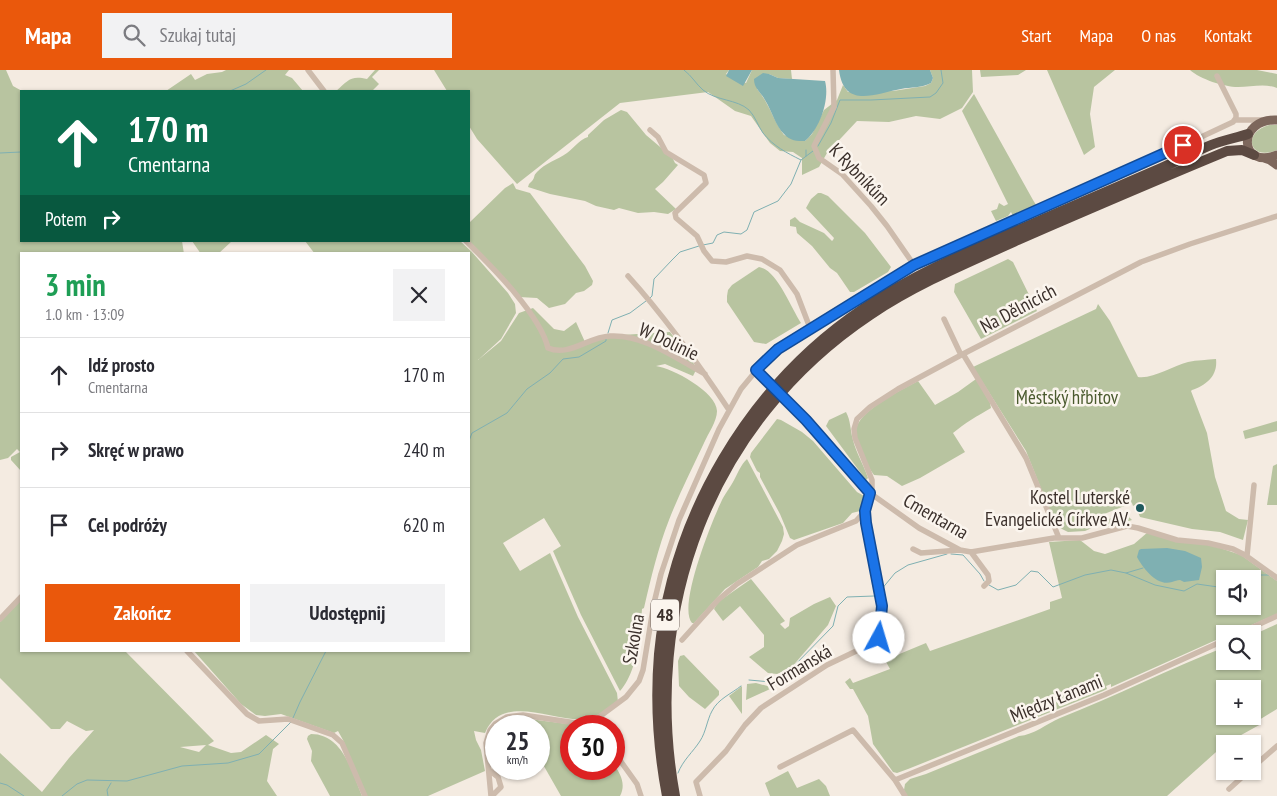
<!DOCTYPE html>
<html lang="pl">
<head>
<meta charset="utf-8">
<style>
	:root { --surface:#fff; --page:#f2f2f3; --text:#2b2b33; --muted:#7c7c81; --line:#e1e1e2; --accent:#ea580c }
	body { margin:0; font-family:"PT Sans Narrow",sans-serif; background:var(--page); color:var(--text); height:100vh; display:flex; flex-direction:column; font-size:19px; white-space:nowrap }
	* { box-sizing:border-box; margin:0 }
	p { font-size:16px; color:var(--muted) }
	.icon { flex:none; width:28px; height:28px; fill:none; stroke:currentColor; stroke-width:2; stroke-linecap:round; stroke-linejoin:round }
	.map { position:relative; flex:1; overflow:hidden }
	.panel { position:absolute; left:20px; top:182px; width:450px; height:400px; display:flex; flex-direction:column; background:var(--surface); border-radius:0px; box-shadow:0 1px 4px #0004 }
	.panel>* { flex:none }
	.hud { position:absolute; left:20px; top:20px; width:450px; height:152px; border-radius:0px; box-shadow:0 1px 4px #0004; background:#0b6e4f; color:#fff; overflow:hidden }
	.fabs { position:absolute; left:1216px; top:500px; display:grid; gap:10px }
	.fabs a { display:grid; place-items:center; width:45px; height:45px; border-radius:0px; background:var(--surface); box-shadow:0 1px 4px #0004; font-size:25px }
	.speed { position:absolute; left:485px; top:645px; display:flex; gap:10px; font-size:25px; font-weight:700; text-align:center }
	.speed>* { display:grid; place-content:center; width:65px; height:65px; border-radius:50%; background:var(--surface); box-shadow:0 1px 4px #0004; line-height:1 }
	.speed small { font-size:12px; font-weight:400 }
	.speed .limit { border:8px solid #d22; background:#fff; color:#111 }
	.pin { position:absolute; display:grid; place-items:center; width:42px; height:42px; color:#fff; margin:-21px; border:2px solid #fff; border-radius:50%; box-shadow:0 1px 5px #0007 }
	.me { position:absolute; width:55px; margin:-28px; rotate:6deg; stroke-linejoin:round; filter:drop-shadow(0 0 4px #0008) }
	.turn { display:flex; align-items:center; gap:18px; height:105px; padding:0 25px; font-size:22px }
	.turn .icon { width:65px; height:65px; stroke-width:2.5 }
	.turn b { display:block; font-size:35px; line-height:42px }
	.then { display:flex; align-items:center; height:48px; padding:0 25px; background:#0003; gap:10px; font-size:19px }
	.round { display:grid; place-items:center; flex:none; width:52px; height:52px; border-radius:0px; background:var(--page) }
	.summary { display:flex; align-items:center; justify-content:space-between; height:85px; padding:0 25px }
	h1 { font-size:30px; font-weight:800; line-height:38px; color:#1e9e55 }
	.action { display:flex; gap:10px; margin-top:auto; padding:10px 25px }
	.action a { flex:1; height:58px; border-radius:0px; background:var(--accent); color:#fff; font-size:20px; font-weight:800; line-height:58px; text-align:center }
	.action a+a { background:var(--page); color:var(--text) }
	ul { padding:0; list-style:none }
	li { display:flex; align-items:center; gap:15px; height:75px; padding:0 25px; border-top:1px solid var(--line) }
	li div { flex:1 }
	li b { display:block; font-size:19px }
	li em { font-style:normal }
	header { display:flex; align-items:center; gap:30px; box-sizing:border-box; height:70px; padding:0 25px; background:var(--accent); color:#fff }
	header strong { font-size:24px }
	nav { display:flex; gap:28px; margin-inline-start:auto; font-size:18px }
	.search { width:350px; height:45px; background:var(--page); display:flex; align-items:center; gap:12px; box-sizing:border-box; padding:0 18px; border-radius:0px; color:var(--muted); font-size:19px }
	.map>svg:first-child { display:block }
	.green { fill:#b8c4a0; fill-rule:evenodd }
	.water { fill:#7fb0b2 }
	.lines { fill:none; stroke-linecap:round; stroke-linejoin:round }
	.stream { stroke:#7fb0b2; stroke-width:1 }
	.street { stroke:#cdbbac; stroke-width:5.5 }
	.primary { stroke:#7d675c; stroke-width:9 }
	.highway { stroke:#5c4a42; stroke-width:10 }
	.route-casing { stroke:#114b97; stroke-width:12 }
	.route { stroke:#1a73e8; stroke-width:9 }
	.poi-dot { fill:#1f5a5e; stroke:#fbf5ee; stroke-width:2 }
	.labels { text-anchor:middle; stroke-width:5; stroke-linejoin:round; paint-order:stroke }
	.shield { fill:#fbf5ee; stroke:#756b66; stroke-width:1 }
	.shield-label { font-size:18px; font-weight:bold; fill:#3b302b }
	.street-label { font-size:19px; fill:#3b302b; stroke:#fbf5ee }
	.park-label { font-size:19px; fill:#4a5a2e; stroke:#fbf5ee }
	.poi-label { font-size:19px; fill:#3b302b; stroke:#fbf5ee; text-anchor:end }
</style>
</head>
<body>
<header>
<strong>Mapa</strong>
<div class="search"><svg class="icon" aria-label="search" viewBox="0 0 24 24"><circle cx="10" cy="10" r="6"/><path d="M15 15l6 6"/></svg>Szukaj tutaj</div>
<nav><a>Start</a><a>Mapa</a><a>O nas</a><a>Kontakt</a></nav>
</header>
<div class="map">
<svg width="1277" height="726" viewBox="0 0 1277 726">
	<rect width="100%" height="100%" fill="#f4ebe1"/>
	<path class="green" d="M0,0H6L13,16L22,21L21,171H182L184,184H21V401L11,390V387L20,382L17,379L8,388L0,390Z
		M226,0H289L285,5L292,8L303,21H166L191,4L195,10L207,4L222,2Z
		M375,0H379L372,7L379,14L372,21H336C348,11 350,5 367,9Z
		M434,0H729L726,4L746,13L752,0H791L792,9L778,8L769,4L757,19C769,33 773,50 784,65L805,71L812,64L824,40L837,30L843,15L848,22L893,21L925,16L931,13L933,8L930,0H972L973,22L962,38L940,49L916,46L889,52L857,51L827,83L819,97L802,105V88L793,82L780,81L770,73L751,46L735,41L708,22L620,33L517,114L477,69L469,56V21H447Z
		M980,0H1026L1018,5L981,7Z
		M1047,0H1115L1094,17L1090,44L1095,77L1084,85Z
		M1190,0H1257L1277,4V18C1265,13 1251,17 1238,17C1224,17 1200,9 1190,0Z
		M974,24L1033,130L1038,138L1014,148L1011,142L1008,146L996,151L991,141L997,139L999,133L1004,136L1008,134L962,41Z
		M621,40L627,42L646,65L672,87L675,93L678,95L663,112L655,119L676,139L668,144L654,142L638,143L619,138L614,140L596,136L585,131L550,124L528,117L529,114C537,107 532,107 537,102C545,93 557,90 567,83C574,78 579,70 588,67V65L604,50Z
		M1269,55H1277V80C1250,92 1241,63 1269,55Z
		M513,113L516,119L530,123L585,196L593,211L592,215L584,221L576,223L565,234L549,238L537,228L519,227L469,171V153L505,118Z
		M818,123H821L828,126L865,163L891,197L888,202L854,222H850L837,203L830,198L812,176L797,163L796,157L790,156V150L795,147L800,152L824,163L832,171L833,170L834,168L806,138L811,129Z
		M192,171H232L218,184H201Z
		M305,171H460L471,181L508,223L515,234L516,243L501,269L478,290L501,271L519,243L533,238L554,259L564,261L576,252L585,272L621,265L670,262L697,298L693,306L665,294L656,296C672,298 717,322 717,341C717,351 708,364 704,373C692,399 679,424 669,450C658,478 651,508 644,538L642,539L641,552L636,553C642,572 634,605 620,621L581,545L553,481L561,476L544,448L503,473L520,501L550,483L578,547L617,623L618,632C608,638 597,648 584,649C553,652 502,622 485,663L474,661L476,670L481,680L485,701L428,726H366L343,670L338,661L334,663L281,644L265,646L256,645L241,634L194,581H469V184H315Z
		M1008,189L1013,192L1037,241L981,269L954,222L955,214Z
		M759,197C777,200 791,238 801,253L766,274L754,272L727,232V226L728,220L732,215Z
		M1098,234L1110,251L1138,307C1154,309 1172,296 1188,292C1197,290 1207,290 1216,289C1218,306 1206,315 1192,320L1191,321L1207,363L1215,407L1226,441L1239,449L1248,450L1243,470L1220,462L1192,459L1140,447L1135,435L1133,436L1132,433L1094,448L1093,450L1095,455L1091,456L1092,458L1085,461L1068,462L1056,456L1026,381L973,297L1096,239Z
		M976,309L990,333L991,338C977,346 965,353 953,363L965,382L920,408L902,416L887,406L874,405C866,394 856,375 856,361C856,342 903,319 918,311L935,335L958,322Z
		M846,342C851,351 850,360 853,370C856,383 864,395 868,408L866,410L826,356L829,350Z
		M777,349L781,350L802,362L813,371L857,422L864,426L865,435L860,441L852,443L843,453L794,470L790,468L780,444L760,407V403L757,401L750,387L751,383Z
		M1277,351V361L1245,369L1243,361Z
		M747,389L783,457L784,464L782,471L777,481L769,489L762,491L758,497L725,519L694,553H692C677,537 713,448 723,428C726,423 730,417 733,412C737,405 741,394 747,389Z
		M1277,394V435H1267L1273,396Z
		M1123,445H1127L1132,450L1105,458L1104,453L1105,450Z
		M1148,462L1214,476L1241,485L1277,511V544L1230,564H1225V566L1111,617V614L1106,616L1107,619L1103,621L908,699L897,703L893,702L873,674L868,646L853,619H850L845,612L850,608L853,613L890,599L885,590L926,573L930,581L1050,539V532L1062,528L1049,472L1080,470L1094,481L1105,484L1134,474ZM1225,509H1252V536H1225Z
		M751,509L785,551L780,554L785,559L789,556L790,548L814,534L830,527L836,536L828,555L791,598L777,604L768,603L749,587L764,577V565L740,536L723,551L714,539L718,532Z
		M21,530V581H125L214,671L208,675L231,683L241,682L266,665L279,674L273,679L267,711L277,726H0V683L42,722L69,688L94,660L86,661L67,651L60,659H51L0,608V552ZM206,675L199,682L180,677Z
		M1277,554V639L1259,650L1261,654L1225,674L1167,726H907L904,720L905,714L910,709L926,704L1019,666C1034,665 1046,654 1060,648C1116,626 1169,599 1225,577V591H1252L1253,565ZM1225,619H1252V646H1225Z
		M684,585L719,621V625L705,639L689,627L679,616L678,591L680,586Z
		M756,613L771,617L768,618L770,619L768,620L746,630L747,614Z
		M742,616V644L729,626Z
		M521,648L576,655H587L589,656H571V699H614V695C621,704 626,715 620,726H561L541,691H539V656H503L504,652Z
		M311,664C343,664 352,702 362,726H330L311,691L312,681L307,669L308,666Z
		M788,701L797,718L819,709L826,716L830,726H770L765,713Z"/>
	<path class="water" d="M729,0H752L743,16L726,6Z
		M839,0H930L933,8L931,13C922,18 911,17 901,19C874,24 844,39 839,0Z
		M763,3L769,4L778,8L825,11C830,29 820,59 805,71C797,71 790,71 784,64C775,55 772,41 765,30C761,22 754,19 754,9Z
		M1167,478L1185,481L1201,488L1202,497L1199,510L1184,512L1180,510C1177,510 1175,511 1172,512C1157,517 1143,498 1137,487L1139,480L1141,479Z"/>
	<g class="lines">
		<path class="stream" d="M684,0C692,6 696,14 703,20C716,31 737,29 749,40C755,46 758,56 763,63C773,76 787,83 801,90L813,81
			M230,21L246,14L266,0
			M818,76L831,53L840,30H871L930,27L936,23L943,13L941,0
			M806,80V86
			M0,83L21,82
			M703,175L713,173L717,165L724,162L741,164L747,160L754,142L778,131L791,114L801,90
			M650,228L652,226L654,209L672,190L680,182L699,176
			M608,263L612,250L630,243L646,231
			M469,371L472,363L507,343L527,319L550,303L563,289L579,287L606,271V269
			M951,484L963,485L980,504L984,511
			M1126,503L1155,515L1184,521L1197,514L1225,518
			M1247,509L1250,505H1269
			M989,515L998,520L1016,515L1031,501L1038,502L1053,517L1085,505L1111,500L1126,503L1143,498
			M881,520L895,503L908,495L947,484
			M749,610L771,612L789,601L833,556L838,536L847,527L874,526L876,525
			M293,648L300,632L326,581
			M678,703C683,690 693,682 700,671C706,662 707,650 712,641C718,629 731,624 741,616
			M0,713L7,715L24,726
			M62,726L77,714L87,710L127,711L182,696L228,693L259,684L291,652
			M108,726L107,720L111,713"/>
		<path class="street" d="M308,0L324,21
			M833,0L834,37L814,76L819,88L842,104L871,136L887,156L914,195
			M1235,50H1265
			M650,60L658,67L666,82L704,105L706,113L675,143L676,148L697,166L704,181L712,191L726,192L747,186L762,189L780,200L797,224L810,258
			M466,171C491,196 540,244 548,278C569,287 588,267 610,266C644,264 677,289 705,304
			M628,206C666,248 698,293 729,340
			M944,249L961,285
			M963,284L1026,388L1059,468
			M756,300L806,350L870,423L919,458L960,480L971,482L1054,468H1082L1127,456L1138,458L1177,470L1208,473L1233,479L1245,485L1277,508
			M913,479L921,483L960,480
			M971,482L988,505L989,511L984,516
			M1247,486L1254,415
			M0,549L21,527
			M1238,564L1277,546
			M682,570L718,530L737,514L797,475L856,451L865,441L872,420V410L855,368L854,359L857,349L870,337L898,319L963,284L1141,192L1190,174L1277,146
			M187,581L247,644L259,651L288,649L333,665L342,673L365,726
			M614,682L637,714L641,726
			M780,697L853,660L895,710L905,726
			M1252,698L1277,676
			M489,700L498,707L501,717L492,726
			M895,710L1104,625L1225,570
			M1229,719L1249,701
			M491,726L486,673L490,660L495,654L507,647L523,645L576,653L595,650L626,627L639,611L643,600L654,533L661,504L679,450L719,359L741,319L765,290L778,279L810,258L914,195L1167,83L1233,52L1236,48V44L1217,6
			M700,726L696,712L726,681L745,655L761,638L827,595L871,574L879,568L881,537L866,453L865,441"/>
		<path class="primary" d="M1277,50C1237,48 1238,100 1277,85
			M1264,88L1270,90L1277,95"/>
		<path class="highway" d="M667,726C658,679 655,632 659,584C672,446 749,316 863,239C923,198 992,172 1057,143C1092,128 1127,113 1161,98C1178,91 1194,82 1211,75C1223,70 1236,68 1248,64
			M675,726C641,539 710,352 870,245C916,214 967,193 1018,170C1087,140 1157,110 1227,81L1242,80L1254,85"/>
	</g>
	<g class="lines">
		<g class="route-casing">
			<path id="route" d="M879,568L882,536L866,453L865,441L870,423L806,350L756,300L778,279L914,195L1183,75"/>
		</g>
		<use href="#route" class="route"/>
	</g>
	<circle class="poi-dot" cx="1140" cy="438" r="5"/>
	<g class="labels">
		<rect class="shield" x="651" y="529.5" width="28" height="31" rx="4"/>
		<g class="shield-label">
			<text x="665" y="551">48</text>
		</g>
		<g class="street-label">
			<text transform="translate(860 104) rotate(46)" y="7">K Rybníkům</text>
			<text transform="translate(1018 238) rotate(-28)" y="7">Na Dělnicích</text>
			<text transform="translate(669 271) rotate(25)" y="7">W Dolinie</text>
			<text transform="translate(936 446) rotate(30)" y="7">Cmentarna</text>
			<text transform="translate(633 569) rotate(-80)" y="7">Szkolna</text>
			<text transform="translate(799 597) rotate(-31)" y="7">Formanská</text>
			<text transform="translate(1056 628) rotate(-22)" y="7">Między Łanami</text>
		</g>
		<g class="park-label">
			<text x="1067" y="334">Městský hřbitov</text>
		</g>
		<g class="poi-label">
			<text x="1130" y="434">Kostel Luterské<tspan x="1130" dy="22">Evangelické Církve AV.</tspan></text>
		</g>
	</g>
</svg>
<div class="fabs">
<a><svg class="icon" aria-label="sound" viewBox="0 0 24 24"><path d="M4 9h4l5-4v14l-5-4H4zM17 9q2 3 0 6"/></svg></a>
<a><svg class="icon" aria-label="search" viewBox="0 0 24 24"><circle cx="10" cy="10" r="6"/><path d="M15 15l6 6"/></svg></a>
<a>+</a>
<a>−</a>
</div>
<div class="speed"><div>25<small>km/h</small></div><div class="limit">30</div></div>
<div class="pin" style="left:1183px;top:75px;background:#d93025"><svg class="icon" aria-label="arrive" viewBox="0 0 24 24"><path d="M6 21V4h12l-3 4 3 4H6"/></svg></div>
<svg class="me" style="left:879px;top:568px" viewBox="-20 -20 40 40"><circle r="19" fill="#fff"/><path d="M0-13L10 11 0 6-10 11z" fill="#1a73e8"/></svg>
<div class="hud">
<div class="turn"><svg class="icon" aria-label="ahead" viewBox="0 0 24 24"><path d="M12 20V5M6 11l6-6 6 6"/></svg><div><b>170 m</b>Cmentarna</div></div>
<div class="then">Potem<svg class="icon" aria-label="right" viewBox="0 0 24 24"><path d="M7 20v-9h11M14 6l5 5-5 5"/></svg></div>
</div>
<section class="panel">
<div class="summary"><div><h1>3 min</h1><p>1.0 km · 13:09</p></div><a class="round"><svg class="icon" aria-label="close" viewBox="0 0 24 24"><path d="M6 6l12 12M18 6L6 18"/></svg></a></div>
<ul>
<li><svg class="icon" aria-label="ahead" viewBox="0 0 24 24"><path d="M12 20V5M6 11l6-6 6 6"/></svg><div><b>Idź prosto</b><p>Cmentarna</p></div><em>170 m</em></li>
<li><svg class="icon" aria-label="right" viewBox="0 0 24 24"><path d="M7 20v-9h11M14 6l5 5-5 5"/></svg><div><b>Skręć w prawo</b></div><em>240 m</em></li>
<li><svg class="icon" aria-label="arrive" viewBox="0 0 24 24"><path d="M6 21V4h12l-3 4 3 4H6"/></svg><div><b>Cel podróży</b></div><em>620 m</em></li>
</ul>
<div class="action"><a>Zakończ</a><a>Udostępnij</a></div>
</section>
</div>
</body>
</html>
